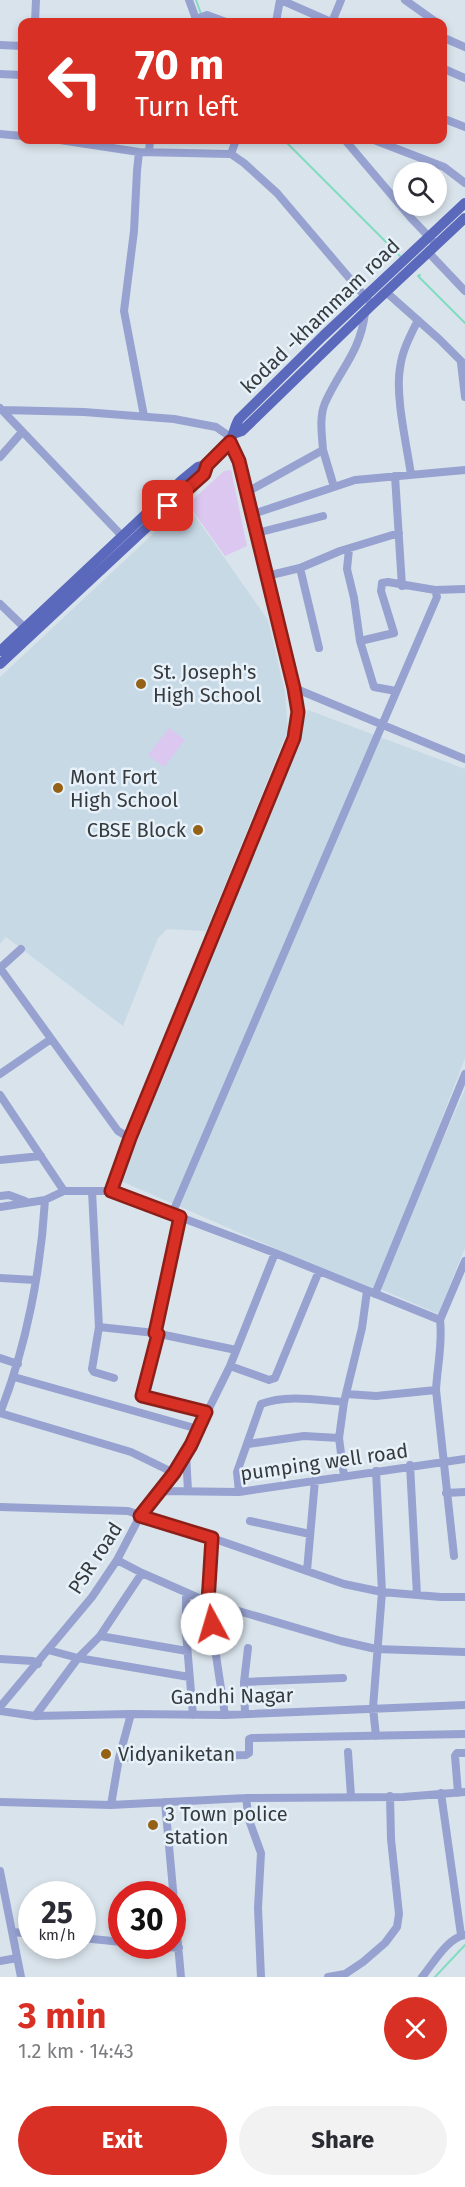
<!DOCTYPE html>
<html lang="en">
<head>
<meta charset="utf-8">
<style>
	:root { --surface:#fff; --page:#f2f2f3; --text:#2b2b33; --muted:#7c7c81; --accent:#d93025 }
	body { margin:0; font-family:"Fira Sans",sans-serif; background:var(--page); color:var(--text); height:100vh; display:flex; flex-direction:column; font-size:22px; white-space:nowrap }
	* { box-sizing:border-box; margin:0 }
	p { font-size:20px; color:var(--muted) }
	.icon { flex:none; width:33px; height:33px; fill:none; stroke:currentColor; stroke-width:2; stroke-linecap:round; stroke-linejoin:round }
	.map { position:relative; height:1977px; overflow:hidden }
	.panel { display:flex; flex-direction:column; background:var(--surface); flex:1 }
	.panel>* { flex:none }
	.hud { position:absolute; left:18px; top:18px; width:429px; height:126px; border-radius:12px; box-shadow:0 3px 9px #0003; background:#d93025; color:#fff; overflow:hidden }
	.tools { position:absolute; left:393px; top:162px; display:grid; gap:12px }
	.tools a { display:grid; place-items:center; width:54px; height:54px; border-radius:50%; background:var(--surface); box-shadow:0 3px 9px #0003; font-size:30px }
	.speed { position:absolute; left:18px; top:1881px; display:flex; gap:12px; font-size:30px; font-weight:700; text-align:center }
	.speed>* { display:grid; place-content:center; width:78px; height:78px; border-radius:50%; background:var(--surface); box-shadow:0 3px 9px #0003; line-height:1 }
	.speed small { font-size:15px; font-weight:400 }
	.speed .limit { border:9px solid #d22; background:#fff; color:#111 }
	.pin { position:absolute; display:grid; place-items:center; width:51px; height:51px; color:#fff; margin:-26px; border-radius:12px; box-shadow:0 3px 9px #0006 }
	.me { position:absolute; width:66px; margin:-33px; rotate:354deg; stroke-linejoin:round; filter:drop-shadow(0 0 4px #0008) }
	.turn { display:flex; align-items:center; gap:21px; height:126px; padding:0 18px; font-size:27px }
	.turn .icon { width:78px; height:78px; stroke-width:2.5 }
	.turn b { display:block; font-size:42px; line-height:51px }
	.round { display:grid; place-items:center; flex:none; width:63px; height:63px; border-radius:32px; background:var(--page) }
	.headline { display:flex; align-items:center; justify-content:space-between; height:102px; padding:0 18px }
	h1 { font-size:36px; font-weight:700; line-height:45px; color:var(--accent) }
	.primary-button { display:flex; gap:12px; margin-top:auto; padding:12px 18px }
	.primary-button a { flex:1; height:69px; border-radius:36px; background:var(--accent); color:#fff; font-size:24px; font-weight:700; line-height:69px; text-align:center }
	.primary-button a+a { background:var(--page); color:var(--text) }
	.map>svg:first-child { display:block }
	.built { fill:#c8d9e6 }
	.green { fill:#dbc7ef }
	.lines { fill:none; stroke-linecap:round; stroke-linejoin:round }
	.stream { stroke:#83dcc0; stroke-width:2 }
	.minor { stroke:#97a2d1; stroke-width:8 }
	.major { stroke:#5b69bd; stroke-width:10 }
	.route-casing { stroke:#8d1f18; stroke-width:15 }
	.route { stroke:#d93025; stroke-width:10 }
	.poi-dot { fill:#956115; stroke:#e6f1f9; stroke-width:2 }
	.labels { text-anchor:middle; stroke-width:5; stroke-linejoin:round; paint-order:stroke }
	.street-label { font-size:20px; fill:#373b3e; stroke:#e6f1f9 }
	.poi-label { font-size:20px; fill:#373b3e; stroke:#e6f1f9; text-anchor:start }
</style>
</head>
<body>
<div class="map">
<svg width="465" height="1977" viewBox="0 0 465 1977">
	<rect width="100%" height="100%" fill="#d9e3eb"/>
	<path class="built" d="M186,503L268,620L285,692L288,730L206,931L167,929L158,938L123,1026L6,937L0,944V677Z
		M308,710L465,769V1058L375,1292L121,1181Z
		M465,1089V1248L438,1314L378,1288Z"/>
	<path class="green" d="M231,470L247,546L225,556L188,504L224,471Z
		M169,728L185,740L164,767L148,755Z"/>
	<g class="lines">
		<path class="stream" d="M196,0L201,14
			M284,140L400,256
			M420,275L418,276L465,323
			M435,1977L465,1945"/>
		<path class="minor" d="M189,0L197,22
			M281,0L331,22
			M405,0L436,22
			M196,19L207,15L226,22
			M35,22L36,0
			M276,22L280,0
			M332,22L341,0
			M442,37L465,47
			M0,45L22,46
			M442,68L465,78
			M0,74L22,75
			M442,118L465,127
			M0,134L22,136
			M60,140L139,152L231,154L244,163L277,193L368,300
			M345,140L411,218L432,240
			M374,140L444,167L465,183
			M139,152L137,171L134,231L124,311L144,416
			M149,152L150,140
			M231,154L236,140
			M428,252L465,291
			M386,292L439,339L465,365
			M461,363L465,397
			M0,408L122,536
			M2,410L84,412L174,419L216,427L232,438
			M230,442L239,461L294,688L465,759
			M323,450L334,487
			M0,457L22,432
			M411,475C407,446 395,396 400,368C402,351 410,336 418,320
			M395,476L402,586
			M247,492L323,450C322,435 319,417 325,403C340,369 360,353 365,313
			M253,514L355,480L465,470
			M257,533L323,516
			M349,549L347,569L354,598L360,641L374,687L396,691
			M300,568L319,648
			M267,572L271,575L300,568L340,551L399,533
			M0,604L28,631
			M360,641L394,633L381,591L382,583L388,582L435,590L465,589
			M0,968L118,1131L130,1138
			M0,968L21,949
			M0,1074L51,1039
			M0,1095L64,1191
			M0,1160L41,1156
			M92,1191L99,1327L155,1333L236,1350
			M111,1191L130,1138L294,737L298,712L294,688
			M0,1196L9,1195L25,1201
			M0,1207L45,1200L64,1191H111L275,1253L440,1320
			M172,1214L437,597L435,590
			M0,1278L35,1280
			M375,1294L465,1074
			M99,1327L92,1369L94,1372L114,1378
			M155,1333L180,1217
			M158,1334L142,1396L206,1412
			M0,1358L18,1364
			M230,1366L269,1380L275,1378L319,1271
			M14,1377L198,1429
			M347,1394L376,1396L436,1390
			M0,1413C26,1348 41,1270 45,1200
			M0,1413L131,1452L174,1473
			M248,1444L304,1436L339,1438
			M186,1454L188,1491
			M410,1465L417,1595
			M376,1471L382,1592L373,1708L376,1736
			M344,1476L339,1438L344,1402L362,1328L367,1291
			M161,1491L239,1492L465,1459
			M239,1492L237,1472L261,1404C286,1394 318,1400 344,1402
			M446,1493L465,1492
			M0,1507L128,1511L212,1538L344,1584L382,1592L441,1597H465
			M250,1521L310,1534
			M212,1538L208,1602L225,1715
			M454,1556L436,1390C437,1368 443,1343 440,1320L465,1261
			M117,1560L142,1573L208,1602L341,1641L376,1649L465,1652
			M307,1571L315,1480
			M186,1593V1633L193,1715
			M100,1636L187,1651
			M48,1650L78,1658L189,1677
			M0,1659L33,1661L38,1664
			M244,1682L343,1678
			M0,1707L92,1597L117,1560L140,1516L174,1473L191,1445L230,1366L275,1253
			M0,1711L35,1716L131,1714L225,1715L465,1705
			M245,1714L244,1682L248,1648
			M35,1716L78,1658L100,1636L142,1573
			M348,1752L351,1796
			M119,1758L246,1755L249,1753V1739L252,1738L465,1734
			M441,1793L461,1935
			M458,1793L455,1756L457,1753H465
			M246,1798L249,1820L261,1853L258,1908L261,1977
			M0,1802L111,1805L246,1798L403,1797L465,1792
			M165,1802L181,1977
			M111,1805L119,1758L131,1714
			M0,1871L21,1977
			M13,1932L32,1934
			M82,1938L122,1942
			M158,1946L179,1948
			M0,1961L17,1958
			M328,1977L345,1974L363,1962L385,1943L397,1927L399,1914L391,1839L390,1796
			M422,1977C433,1964 447,1938 465,1935"/>
		<path class="major" d="M233,434L242,431L372,305L465,218
			M0,651L182,480L198,467L207,465
			M0,664L204,474C209,461 221,454 229,442C234,435 234,427 239,419L323,336L465,203"/>
	</g>
	<g class="lines">
		<g class="route-casing">
			<path id="route" d="M168,506L204,474L207,465L230,442L239,461L294,688L298,712L294,738L130,1138L111,1191L180,1217L155,1333L158,1334L142,1396L206,1412L191,1445L174,1473L140,1516L212,1538L208,1602L212,1624"/>
		</g>
		<use href="#route" class="route"/>
	</g>
	<g class="poi-dot">
		<circle cx="141" cy="684" r="6"/>
		<circle cx="58" cy="788" r="6"/>
		<circle cx="198" cy="830" r="6"/>
		<circle cx="106" cy="1754" r="6"/>
		<circle cx="153" cy="1825" r="6"/>
	</g>
	<g class="labels">
		<g class="street-label">
			<text transform="translate(320 316) rotate(-44)" y="7">kodad -khammam road</text>
			<text transform="translate(324 1462) rotate(-8)" y="7">pumping well road</text>
			<text transform="translate(95 1558) rotate(-57)" y="7">PSR road</text>
			<text transform="translate(232 1696) rotate(-1)" y="7">Gandhi Nagar</text>
		</g>
		<g class="poi-label">
			<text x="153" y="679">St. Joseph's<tspan x="153" dy="23">High School</tspan></text>
			<text x="70" y="784">Mont Fort<tspan x="70" dy="23">High School</tspan></text>
			<text x="186" y="837" text-anchor="end">CBSE Block</text>
			<text x="118" y="1761">Vidyaniketan</text>
			<text x="165" y="1821">3 Town police<tspan x="165" dy="23">station</tspan></text>
		</g>
	</g>
</svg>
<div class="tools">
<a><svg class="icon" aria-label="search" viewBox="0 0 24 24"><circle cx="10" cy="10" r="6"/><path d="M15 15l6 6"/></svg></a>
</div>
<div class="speed"><div>25<small>km/h</small></div><div class="limit">30</div></div>
<div class="pin" style="left:168px;top:506px;background:#d93025"><svg class="icon" aria-label="arrive" viewBox="0 0 24 24"><path d="M6 21V4h12l-3 4 3 4H6"/></svg></div>
<svg class="me" style="left:212px;top:1624px" viewBox="-20 -20 40 40"><circle r="19" fill="#fff"/><path d="M0-13L10 11 0 6-10 11z" fill="#d93025"/></svg>
<div class="hud">
<div class="turn"><svg class="icon" aria-label="left" viewBox="0 0 24 24"><path d="M17 20v-9H6M10 6l-5 5 5 5"/></svg><div><b>70 m</b>Turn left</div></div>
</div>
</div>
<section class="panel">
<div class="headline"><div><h1>3 min</h1><p>1.2 km · 14:43</p></div><a class="round" style="background:#d93025;color:#fff"><svg class="icon" aria-label="close" viewBox="0 0 24 24"><path d="M6 6l12 12M18 6L6 18"/></svg></a></div>
<div class="primary-button"><a>Exit</a><a>Share</a></div>
</section>
</body>
</html>
